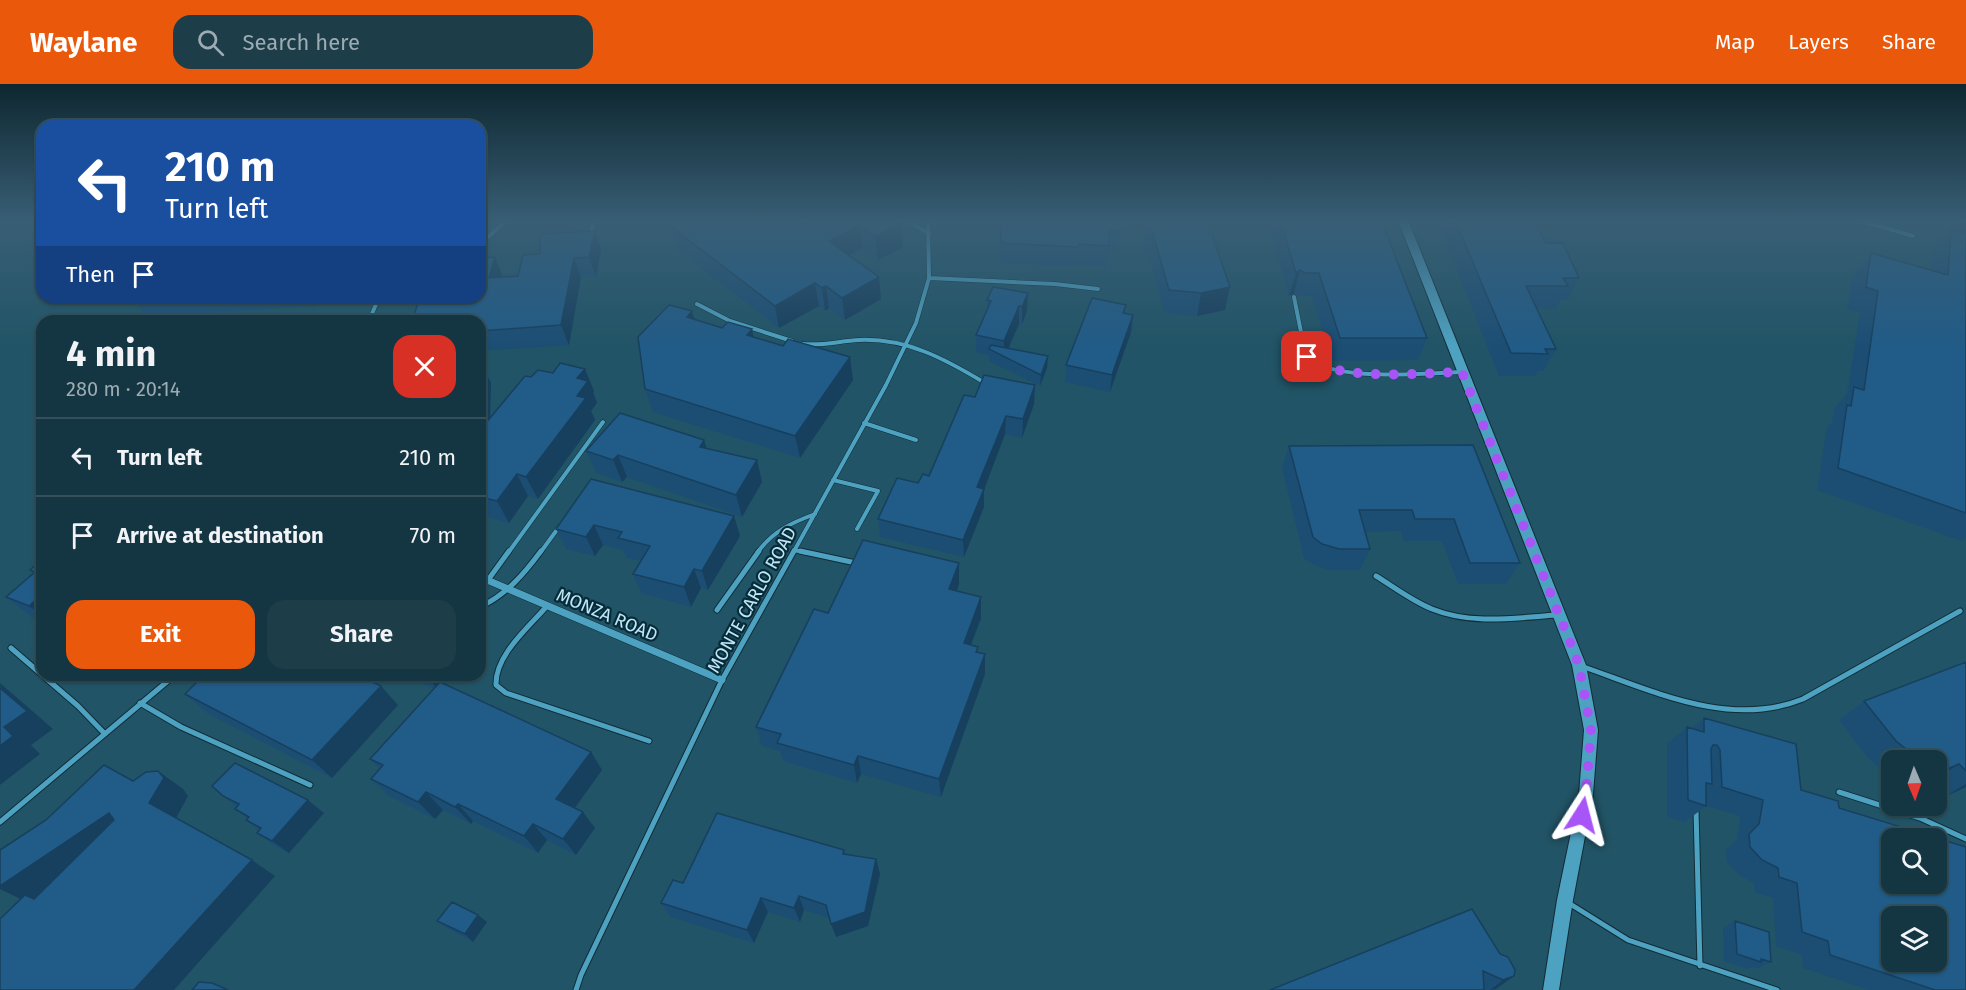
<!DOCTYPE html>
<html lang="en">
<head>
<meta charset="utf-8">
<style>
	:root { --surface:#143542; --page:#1d3d49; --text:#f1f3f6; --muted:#9dabb2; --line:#33505b; --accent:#ea580c }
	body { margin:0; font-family:"Fira Sans",sans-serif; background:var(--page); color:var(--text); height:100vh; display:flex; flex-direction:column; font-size:22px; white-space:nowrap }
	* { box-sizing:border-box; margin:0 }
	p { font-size:20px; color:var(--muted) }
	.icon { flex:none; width:33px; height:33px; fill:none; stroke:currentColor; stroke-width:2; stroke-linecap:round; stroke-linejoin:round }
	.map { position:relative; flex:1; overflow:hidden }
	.panel { position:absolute; left:36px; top:231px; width:450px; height:366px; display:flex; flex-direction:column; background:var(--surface); border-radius:18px; box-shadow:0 2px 4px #0004,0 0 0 2px var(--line) }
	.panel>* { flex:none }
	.top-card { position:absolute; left:36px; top:36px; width:450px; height:183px; border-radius:18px; box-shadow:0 2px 4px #0004,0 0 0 2px var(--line); background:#1a4fa0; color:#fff; overflow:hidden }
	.needle { width:39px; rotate:178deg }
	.tools { position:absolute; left:1881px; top:666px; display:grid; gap:12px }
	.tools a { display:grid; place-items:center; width:66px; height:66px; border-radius:12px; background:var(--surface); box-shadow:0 2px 4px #0004,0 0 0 2px var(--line); font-size:30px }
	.pin { position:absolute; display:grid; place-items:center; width:51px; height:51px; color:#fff; margin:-26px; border-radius:12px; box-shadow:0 3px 9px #0006 }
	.me { position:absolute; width:66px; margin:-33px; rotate:9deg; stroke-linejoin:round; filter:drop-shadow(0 0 4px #0008) }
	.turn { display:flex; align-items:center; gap:21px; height:126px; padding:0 30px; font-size:27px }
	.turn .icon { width:78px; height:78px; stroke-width:2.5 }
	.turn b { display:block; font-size:42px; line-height:51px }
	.then { display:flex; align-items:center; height:57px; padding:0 30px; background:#0003; gap:12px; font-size:22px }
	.round { display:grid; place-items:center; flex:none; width:63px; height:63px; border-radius:18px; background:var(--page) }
	.head { display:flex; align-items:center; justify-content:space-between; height:102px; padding:0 30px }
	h1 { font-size:36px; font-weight:700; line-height:45px }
	.action { display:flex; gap:12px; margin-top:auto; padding:12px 30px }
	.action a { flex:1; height:69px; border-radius:18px; background:var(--accent); color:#fff; font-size:24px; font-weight:700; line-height:69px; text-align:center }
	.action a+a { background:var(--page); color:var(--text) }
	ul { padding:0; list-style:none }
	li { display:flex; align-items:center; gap:18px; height:78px; padding:0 30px; border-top:2px solid var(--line) }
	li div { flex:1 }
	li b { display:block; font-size:22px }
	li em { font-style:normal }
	header { display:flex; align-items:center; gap:36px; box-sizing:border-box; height:84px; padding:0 30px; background:var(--accent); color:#fff }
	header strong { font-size:28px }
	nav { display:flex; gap:33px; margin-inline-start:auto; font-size:21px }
	.search { width:420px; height:54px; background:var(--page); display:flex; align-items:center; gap:15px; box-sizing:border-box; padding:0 21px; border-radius:18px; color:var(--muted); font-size:22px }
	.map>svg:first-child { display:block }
	.built { fill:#215466; fill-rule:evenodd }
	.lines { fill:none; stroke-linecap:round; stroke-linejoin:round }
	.lane-far1-casing { stroke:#112c36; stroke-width:5 }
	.lane-casing { stroke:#112c36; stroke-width:7 }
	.street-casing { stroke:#112c36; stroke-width:8 }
	.secondary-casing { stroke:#112c36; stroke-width:2 }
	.lane-far1 { stroke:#4ea2c1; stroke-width:4 }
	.lane { stroke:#4ea2c1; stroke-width:5 }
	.street { stroke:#4ea2c1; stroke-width:7 }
	.secondary { fill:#4ea2c1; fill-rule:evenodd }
	.wall { fill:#1c4e74 }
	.shaded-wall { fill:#17405e }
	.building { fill:#215b87; stroke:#17405e; stroke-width:1.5; fill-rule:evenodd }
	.route { stroke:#a855f7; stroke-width:10; stroke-dasharray:0 18 }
	.labels { text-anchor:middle; stroke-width:4.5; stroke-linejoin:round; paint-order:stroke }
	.street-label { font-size:18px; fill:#bee6f6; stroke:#072c39 }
</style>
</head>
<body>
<header>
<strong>Waylane</strong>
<div class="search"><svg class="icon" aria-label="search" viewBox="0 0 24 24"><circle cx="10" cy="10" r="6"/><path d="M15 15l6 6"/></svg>Search here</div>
<nav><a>Map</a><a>Layers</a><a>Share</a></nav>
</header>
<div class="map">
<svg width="1966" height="906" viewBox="0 0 1966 906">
	<rect width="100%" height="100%" fill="#1a4758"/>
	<path class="built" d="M0,136H42V213H480V136H1966V906H0ZM42,237H480V591H42ZM1892,676H1936V722H1892ZM1892,754H1936V800H1892ZM1892,832H1936V878H1892Z"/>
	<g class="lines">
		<g class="lane-far1-casing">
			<path id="lane-far1" d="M905,136L929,149
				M1858,136L1913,152
				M591,151L594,136
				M480,160L507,136
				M929,194L1055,200L1098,205
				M1294,213L1305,268C1319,300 1431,289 1462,288
				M697,220L730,237L792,257
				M369,237L379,213
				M803,260C822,262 840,257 859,256C907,254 945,275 985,299
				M864,339L916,356
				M833,396L878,407L857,445
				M794,466L808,469
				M508,469L603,338
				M540,469L559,443
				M757,469C773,447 791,439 815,430
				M793,469L886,301L916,239L929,194L928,136"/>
		</g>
		<g class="lane-casing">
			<path id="lane" d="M800,467L856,479
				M1376,492C1394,503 1412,517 1432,525C1471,541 1515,534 1556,531
				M488,496L509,467
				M547,522C529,543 495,571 496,601L506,609L649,657
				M480,523C506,511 524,490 541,467
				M717,526L759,467
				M11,564L78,622L105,650
				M1581,582C1651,606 1729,645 1803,615L1960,527
				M140,619L181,643L310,701
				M1839,708L1920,734L1966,755
				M1696,726L1700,882
				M0,738L175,591
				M1567,818L1628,856L1777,906
				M576,906L581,891L722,596L794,467"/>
		</g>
		<g class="street-casing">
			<path id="street" d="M480,493L722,596"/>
		</g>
		<g class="secondary-casing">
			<path id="secondary" d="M1398,136H1408L1586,581L1598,646L1593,710L1573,816L1559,906H1543L1557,816L1579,710L1584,646L1572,581Z"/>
		</g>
		<use href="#lane-far1" class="lane-far1"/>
		<use href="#lane" class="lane"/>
		<use href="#street" class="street"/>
		<use href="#secondary" class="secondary"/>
	</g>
	<path class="wall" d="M813,136H898L903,163L878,176L862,164L848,171L881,215L845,236L829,224L825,227L819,222L779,244L679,167L673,144L803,141Z
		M1000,136H1131L1129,151L1119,150L1117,167L1108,166L1107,182L1077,180V182L1001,179Z
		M1147,136H1207L1225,226L1197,232L1165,229L1144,154Z
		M1270,136H1381L1427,254L1418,276L1332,277L1312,212H1298L1294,209L1289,212L1269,140Z
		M1444,136H1534L1546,159L1579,194L1567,216H1560L1556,225L1537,224L1556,265L1543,287H1538L1535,292H1499L1441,145Z
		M1931,136H1966V454L1962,457L1817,406L1827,343L1832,339L1834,325L1847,310L1860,229L1847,225L1853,191L1871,169L1931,186L1932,168L1946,152L1947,140Z
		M595,147L601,166L596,192L581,193L569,261L480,267V237L503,193L518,192L540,170Z
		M993,203L1027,227L1022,240H1019L1008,265L1047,284L1040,302L989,277V271L976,268V251L987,225V216Z
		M132,213H320L316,222L147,233Z
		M1126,221L1125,229L1133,231L1131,248L1110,308L1065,298L1066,281Z
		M694,236L753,253L853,296L800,374L653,328L645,305Z
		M480,278L491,299L490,334L594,307L593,308L597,319L591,327L595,336L538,415L528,412L509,439L480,431V346L490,335L480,336Z
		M1035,301L1034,320L1022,354L1005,350L984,405V423L964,473L880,453L878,435L918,399L929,392L975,313Z
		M1473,361L1520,479L1506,500H1458L1442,457H1404L1401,447L1365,448L1370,465L1360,486H1330L1314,481L1304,474L1282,384L1289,362Z
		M707,365L757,376L762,398L742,433L627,393L622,398L596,389L586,367Z
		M591,395L734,432L740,452L708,506L701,504L691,523L641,509L633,490L641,477L627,474L623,466L603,461L595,472L566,465L556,445Z
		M42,475V537L32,533L6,513L33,489L30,486Z
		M959,500L957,507L981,534L971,561L978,568L985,570V590L941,713L861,690L857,699L783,677L780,667L762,662L756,643L828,529Z
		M1966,578V703L1944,713L1936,705V676H1892V694L1869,675L1839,636L1864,617Z
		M406,591H452L444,600L591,668L602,686L575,723L595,744L576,771L547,756L538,769L473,737L471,740L443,726L435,735L389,712L371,695L380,685L370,675L434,605Z
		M185,610L398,621L332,694L207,629Z
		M1704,634L1801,706L1839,724L1966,906H1869L1803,884L1802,871L1776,862L1773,814L1755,808L1754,799L1739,791L1727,778L1726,766L1737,756L1740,732L1706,722L1685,738L1667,733V660L1687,643L1692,644Z
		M223,712L324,729L289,769L274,761L257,749L259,746L246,736L247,734L235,725L237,723Z
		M844,766L846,770L876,775L880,790L868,842L836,853L830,834L804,826L800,838L768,828L754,859L671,833L661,819L683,799Z
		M437,837L487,838L473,858L447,844Z
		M1735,837L1771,878L1757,885L1752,883L1748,885L1724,877L1723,844Z
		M1500,870L1515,886L1496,905L1493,906H1270Z"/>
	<path class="shaded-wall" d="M891,136H898V141L901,140L903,163L878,176L875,153Z
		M860,141L862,164L832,180L829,157Z
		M595,147L601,166L596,192L589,173Z
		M495,173L503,193L489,194Z
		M574,174L581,193L569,261L561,241Z
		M1300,186L1294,209L1289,212L1296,189Z
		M879,193L881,215L845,236L842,214Z
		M815,199L819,222L779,244L775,222Z
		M826,202L829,224L825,227L822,204Z
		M1230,203L1225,226L1197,232L1201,209Z
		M1028,209L1027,227L1022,240V223Z
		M310,213H320L316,222Z
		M1019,222V240L1004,274V257Z
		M692,227L698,250L687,233Z
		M1133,231L1131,248L1110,308L1112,291Z
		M752,245L757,267L747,251Z
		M1048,272L1047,284L1040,302L1041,291Z
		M850,273L853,296L800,374L795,352Z
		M480,278L491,299L490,335L480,336Z
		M585,285L594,307L593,308L597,319L591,327L595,336L538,415L526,393L577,312V294Z
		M1035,301L1034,320L1022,354L1023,335Z
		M1006,332L1005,350L981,414L984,405V423L964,473L963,456L977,403Z
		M704,356L711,379L700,363Z
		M618,371L627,393L622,398L613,376Z
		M757,376L762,398L742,433L736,411Z
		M517,390L528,412L509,439L497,417Z
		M734,432L740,452L708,506L702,487Z
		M594,441L603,461L595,472L586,453Z
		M959,479V500L949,526V505Z
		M694,485L701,504L691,523L684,503Z
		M981,513V534L964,579V559Z
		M38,514L42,517V532L29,522Z
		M985,570V590L941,713L939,695Z
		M426,591H452L439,607Z
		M0,599L53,645L31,661L40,670L0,701V662L4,643Z
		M381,602L398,621L332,694L312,676Z
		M591,668L602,686L569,732L556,715Z
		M858,672L861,690L857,699L854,681Z
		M1959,680L1936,694V690Z
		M158,687L183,705L188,712L175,736L149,719Z
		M1966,700V703L1944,713Z
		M426,708L443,726L435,735L418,718Z
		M308,716L324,729L289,769L272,757Z
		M458,720L473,737L471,740L455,723Z
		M583,728L595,744L576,771L563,755Z
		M109,729L135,746L29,819L0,805V802Z
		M533,740L547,756L538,769L524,752Z
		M876,775L880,790L868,842L836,853L831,840Z
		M252,776L275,792L174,906H134Z
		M799,812L804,826L800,838L794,824Z
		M761,814L768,828L754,859L747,846Z
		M478,831L487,838L473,858L465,850Z
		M1514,892L1496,905L1490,906L1503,896Z"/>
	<path class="building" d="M677,136H796L803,141L813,136H895L901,140L875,153L860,141L829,157L879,193L842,214L826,202L822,204L815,199L775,222L673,144Z
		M1001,136H1120V147L1110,146L1109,162L1079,160L1078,163L1001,159Z
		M1149,136H1207L1230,203L1201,209L1169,206Z
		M1280,136H1381L1427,254H1340L1319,189H1305L1300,186L1296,189Z
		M1455,136H1534L1546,159H1563L1579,194H1563L1568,202H1526L1556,265H1545L1548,270L1511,269Z
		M1964,136H1966V429L1838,384L1847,321L1851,322L1854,303L1864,306L1878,207L1866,203L1871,169L1948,191L1951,146L1964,149Z
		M595,147L589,173L574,174L561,241L480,247V237H412L420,213H480V174L495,173L489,194L518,192L523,171L540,170V150Z
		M993,203L1028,209L1022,223L1019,222L1004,257L976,251L991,217L987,216Z
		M1092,214L1126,221L1123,229L1133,231L1112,291L1066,281Z
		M669,221L692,227L687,233L722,244L728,238L752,245L747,251L783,262L788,255L850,273L795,352L645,305L638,253Z
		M991,261L1048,272L1041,291L989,265Z
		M560,279L585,285L577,294L588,297L577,312L586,314L526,393L517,390L497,417L480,413V346L525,292L531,293L538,286L553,289Z
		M984,291L1035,301L1023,335L1006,332L977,403L984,405L963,456L878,435L897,394L918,399L923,390L929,392L964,311L975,313Z
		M620,329L704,356L700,363L757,376L736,411L618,371L613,376L586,367Z
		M1473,361L1520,479H1470L1454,435H1415L1412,426H1359L1370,465H1339L1322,460L1313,453L1289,362Z
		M591,395L734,432L702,487L694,485L684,503L633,490L650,462L618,454L622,448L594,441L586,453L556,445Z
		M863,456L959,479L949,505L981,513L964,559L978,563L976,568L985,570L939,695L858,672L854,681L777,659L781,650L756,643L814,525L828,529Z
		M42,475V515L38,514L29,522L6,513L35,488L30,486Z
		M1966,578V687L1959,680L1936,690V676H1920L1896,657L1864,617Z
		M204,591H358L381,602L312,676L185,610Z
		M440,598L591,668L556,715L583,728L563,755L533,740L524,752L458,720L455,723L426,708L418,718L371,695L383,681L370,675Z
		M0,604L27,627L4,643L13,652L0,662Z
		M1704,634L1796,660L1801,706L1838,717L1839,724L1966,763V906H1935L1830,871L1828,857L1802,848L1797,799L1779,793L1778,784L1762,776L1750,763L1749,750L1759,740L1763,716L1722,703L1720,666L1717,661H1713L1711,665L1712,700L1706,699V722L1688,716L1687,643L1704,648ZM1892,754H1936V800H1892ZM1892,832H1936V878H1892Z
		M235,679L308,716L272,757L257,749L261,744L246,736L249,733L235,725L239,720L223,712L212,702Z
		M104,681L133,697L146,688L158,687L164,694L149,719L252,776L134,906H0V835L25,811L34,815L114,736L109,729L0,802V766L46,736Z
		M717,729L844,766L843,770L876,775L865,828L831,840L826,821L799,812L794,824L761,814L747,846L661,819L673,796L683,799Z
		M452,818L478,831L465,850L437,837Z
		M1472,825L1500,870L1508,873L1515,886L1514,892L1503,896L1483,887L1484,906H1270Z
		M1735,837L1769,848L1771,878L1761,875V878L1737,870Z
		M199,898L212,899L228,906H192Z"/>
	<linearGradient id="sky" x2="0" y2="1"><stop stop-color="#0e2730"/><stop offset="0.52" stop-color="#385e75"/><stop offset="1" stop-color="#385e75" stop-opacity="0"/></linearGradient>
	<rect width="1966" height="263" fill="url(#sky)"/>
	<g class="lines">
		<path class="route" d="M1307,273C1333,298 1426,289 1462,288L1579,581L1591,646L1586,710L1582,731"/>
	</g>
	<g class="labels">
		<g class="street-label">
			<text transform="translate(752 516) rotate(-61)" y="6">MONTE CARLO ROAD</text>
			<text transform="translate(607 531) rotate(23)" y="6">MONZA ROAD</text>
		</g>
	</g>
</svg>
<div class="tools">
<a><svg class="needle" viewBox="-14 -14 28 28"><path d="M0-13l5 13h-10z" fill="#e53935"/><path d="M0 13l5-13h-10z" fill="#9dabb2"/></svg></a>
<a><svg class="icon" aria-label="search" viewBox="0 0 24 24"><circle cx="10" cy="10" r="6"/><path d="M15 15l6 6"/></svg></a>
<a><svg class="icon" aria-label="layers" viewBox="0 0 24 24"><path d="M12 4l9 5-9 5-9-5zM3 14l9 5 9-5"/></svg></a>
</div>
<div class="pin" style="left:1307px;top:273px;background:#d93025"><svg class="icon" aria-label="arrive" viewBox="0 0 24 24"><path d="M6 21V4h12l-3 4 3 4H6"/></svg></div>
<svg class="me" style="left:1582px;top:731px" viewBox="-20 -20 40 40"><path d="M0-17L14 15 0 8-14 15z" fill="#a855f7" stroke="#fff" stroke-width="4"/></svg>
<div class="top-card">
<div class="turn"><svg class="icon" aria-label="left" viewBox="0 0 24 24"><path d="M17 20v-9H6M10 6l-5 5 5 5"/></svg><div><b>210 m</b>Turn left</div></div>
<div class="then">Then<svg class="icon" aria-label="arrive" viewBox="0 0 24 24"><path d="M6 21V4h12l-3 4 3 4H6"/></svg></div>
</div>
<section class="panel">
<div class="head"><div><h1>4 min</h1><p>280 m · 20:14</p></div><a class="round" style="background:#d93025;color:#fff"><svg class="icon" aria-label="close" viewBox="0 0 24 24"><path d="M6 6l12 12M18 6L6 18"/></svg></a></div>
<ul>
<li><svg class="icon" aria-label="left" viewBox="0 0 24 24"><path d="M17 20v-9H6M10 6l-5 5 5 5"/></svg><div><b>Turn left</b></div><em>210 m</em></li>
<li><svg class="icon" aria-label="arrive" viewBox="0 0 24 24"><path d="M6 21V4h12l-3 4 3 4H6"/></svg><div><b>Arrive at destination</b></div><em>70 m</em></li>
</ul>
<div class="action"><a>Exit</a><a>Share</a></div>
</section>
</div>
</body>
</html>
